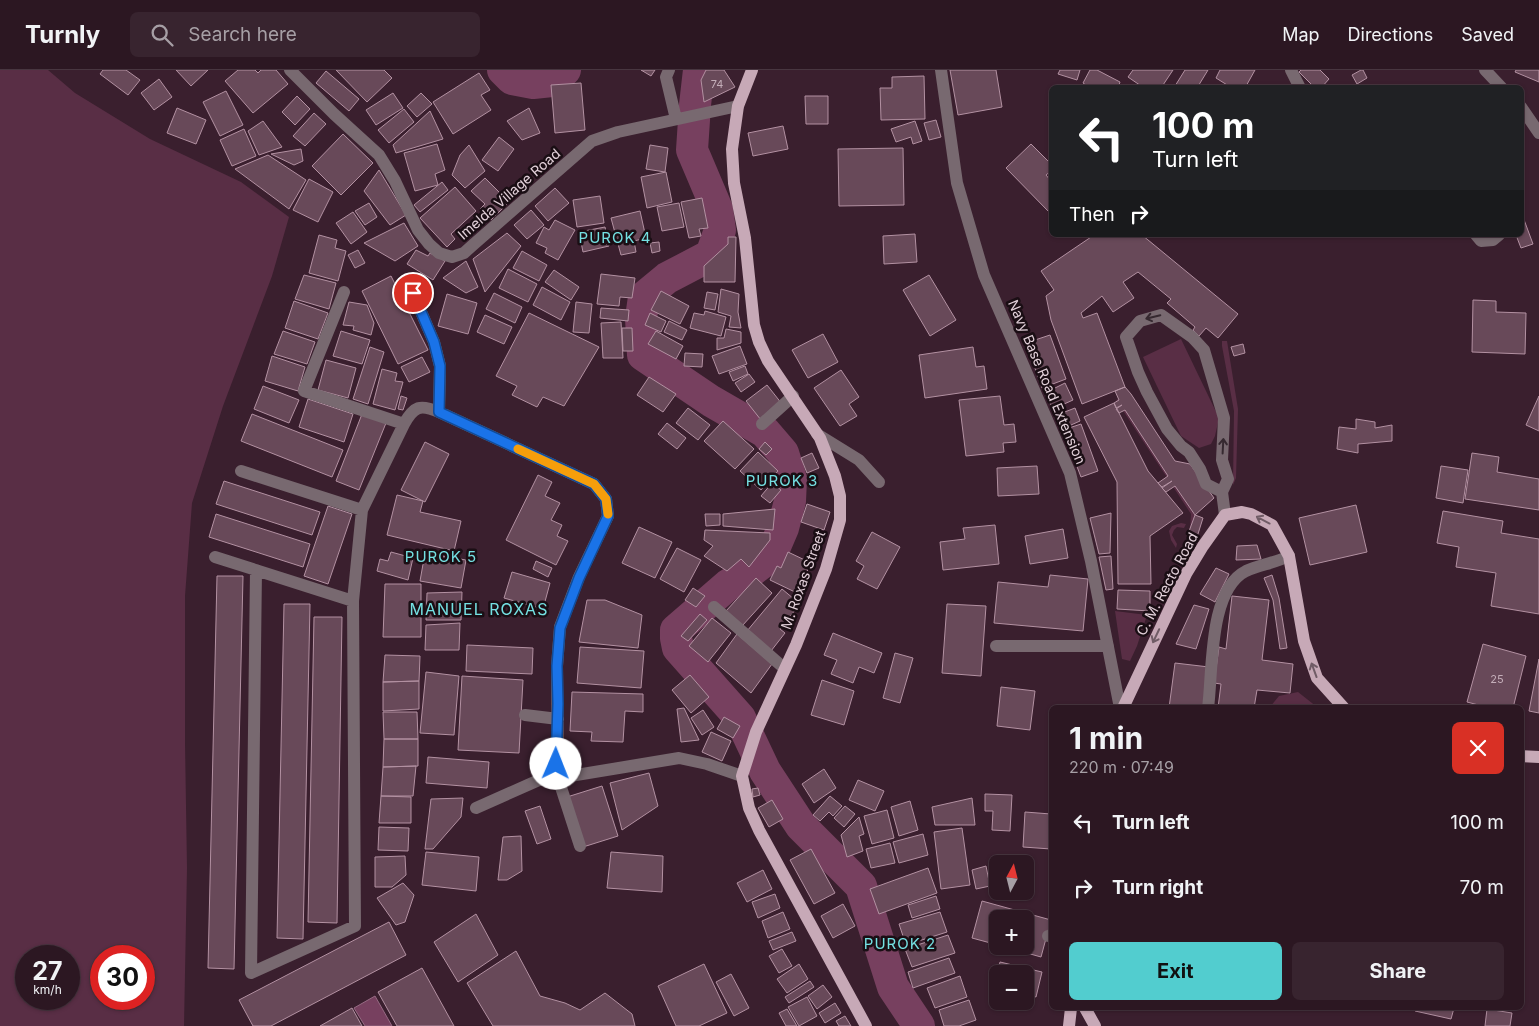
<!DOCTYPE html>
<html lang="en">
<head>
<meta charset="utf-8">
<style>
	:root { --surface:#2c1722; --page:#38242f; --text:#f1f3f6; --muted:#a69fa5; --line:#483640; --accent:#52cdcf }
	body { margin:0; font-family:Inter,sans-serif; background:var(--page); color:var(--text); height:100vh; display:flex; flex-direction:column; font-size:19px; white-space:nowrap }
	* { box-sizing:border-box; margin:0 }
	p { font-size:16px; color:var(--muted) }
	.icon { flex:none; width:28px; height:28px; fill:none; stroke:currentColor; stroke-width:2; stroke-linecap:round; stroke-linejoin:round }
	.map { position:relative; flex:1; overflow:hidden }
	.drawer { position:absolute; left:1049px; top:635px; width:475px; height:305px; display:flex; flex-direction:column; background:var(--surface); border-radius:8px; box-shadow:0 1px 4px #0004,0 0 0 1px var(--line) }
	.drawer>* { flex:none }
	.hud { position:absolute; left:1049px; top:15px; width:475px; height:152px; border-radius:8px; box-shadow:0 1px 4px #0004,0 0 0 1px var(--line); background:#202124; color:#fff; overflow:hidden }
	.needle { width:32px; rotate:7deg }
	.buttons { position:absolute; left:989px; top:785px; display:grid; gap:10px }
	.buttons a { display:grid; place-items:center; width:45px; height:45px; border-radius:8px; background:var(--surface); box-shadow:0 1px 4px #0004,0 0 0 1px var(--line); font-size:25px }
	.speed { position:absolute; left:15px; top:875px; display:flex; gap:10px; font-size:25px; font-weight:700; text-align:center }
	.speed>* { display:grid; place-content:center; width:65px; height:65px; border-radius:50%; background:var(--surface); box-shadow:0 1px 4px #0004,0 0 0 1px var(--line); line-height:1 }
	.speed small { font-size:12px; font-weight:400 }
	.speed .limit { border:8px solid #d22; background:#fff; color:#111 }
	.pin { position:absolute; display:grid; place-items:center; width:42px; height:42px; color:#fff; margin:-21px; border:2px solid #fff; border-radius:50%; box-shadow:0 1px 5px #0007 }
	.me { position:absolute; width:55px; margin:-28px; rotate:1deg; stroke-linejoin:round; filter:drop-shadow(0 0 4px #0008) }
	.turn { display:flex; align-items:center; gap:18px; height:105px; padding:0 20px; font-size:22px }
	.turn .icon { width:65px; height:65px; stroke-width:2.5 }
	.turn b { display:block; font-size:35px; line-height:42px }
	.then { display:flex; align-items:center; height:48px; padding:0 20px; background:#0003; gap:10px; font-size:19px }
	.round { display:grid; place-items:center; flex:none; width:52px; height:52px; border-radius:8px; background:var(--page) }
	.summary { display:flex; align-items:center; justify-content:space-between; height:85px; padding:0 20px }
	h1 { font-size:30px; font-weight:700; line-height:38px }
	.primary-button { display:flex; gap:10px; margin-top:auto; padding:10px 20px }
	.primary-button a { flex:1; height:58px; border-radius:8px; background:var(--accent); color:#111; font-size:20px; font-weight:700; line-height:58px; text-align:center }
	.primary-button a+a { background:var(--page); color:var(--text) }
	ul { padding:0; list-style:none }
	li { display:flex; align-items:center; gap:15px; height:65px; padding:0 20px }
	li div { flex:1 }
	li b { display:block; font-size:19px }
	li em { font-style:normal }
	header { display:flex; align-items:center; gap:30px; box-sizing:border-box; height:70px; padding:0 25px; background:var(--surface); border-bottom:1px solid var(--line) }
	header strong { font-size:24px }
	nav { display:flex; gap:28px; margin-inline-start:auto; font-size:18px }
	.search { width:350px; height:45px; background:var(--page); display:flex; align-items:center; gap:12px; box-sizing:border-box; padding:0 18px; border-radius:8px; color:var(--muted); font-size:19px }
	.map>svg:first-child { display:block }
	.green { fill:#592e45; fill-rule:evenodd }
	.water { fill:#77405f; stroke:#976b84 }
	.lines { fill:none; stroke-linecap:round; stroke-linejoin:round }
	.river { stroke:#77405f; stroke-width:32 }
	.building { fill:#684959; stroke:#b391a2 }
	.minor { stroke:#786970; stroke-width:12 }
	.major { stroke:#c7a9b7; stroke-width:12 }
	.oneway { stroke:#362930 }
	.oneway2 { stroke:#705c66 }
	.route-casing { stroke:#114b97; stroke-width:12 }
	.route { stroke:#1a73e8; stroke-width:9 }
	.slow { stroke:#f59e0b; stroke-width:9 }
	.labels { text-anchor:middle; stroke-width:5; stroke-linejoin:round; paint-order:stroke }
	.number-label { font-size:11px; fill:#c4aeb9 }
	.street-label { font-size:14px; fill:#e2d0d9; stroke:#1a0e14 }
	.neighbourhood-label { font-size:15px; letter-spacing:1px; fill:#74e0e2; stroke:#1a0e14 }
	.quarter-label { font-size:16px; letter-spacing:1px; fill:#74e0e2; stroke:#1a0e14 }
</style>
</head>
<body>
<header>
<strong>Turnly</strong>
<div class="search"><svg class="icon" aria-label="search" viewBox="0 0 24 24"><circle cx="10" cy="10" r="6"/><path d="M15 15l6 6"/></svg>Search here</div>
<nav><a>Map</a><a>Directions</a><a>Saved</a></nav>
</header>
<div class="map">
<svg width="1539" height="956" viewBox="0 0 1539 956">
	<rect width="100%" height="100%" fill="#3a1f2e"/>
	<path class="green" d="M0,0H48L75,23L150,69L241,112L289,147L272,206L223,336L192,433L185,526V673L187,798L184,956H0ZM69,886V929H26V886ZM144,886V929H101V886Z
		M1181,269L1219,348L1215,366L1211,374L1199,378L1181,366L1143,287Z
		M1222,271H1227L1238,339L1236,408L1233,415L1234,341L1222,276Z
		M1118,329L1195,445L1190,460L1191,444L1116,330Z
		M1181,453L1186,454L1184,458L1177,457L1174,460L1172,465L1177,474L1176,478L1171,470L1169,461L1172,456Z
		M1115,541L1147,545L1137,576L1130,591L1122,589Z
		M1298,622L1317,637H1270L1279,626Z"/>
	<path class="water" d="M375,926L392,956H365L354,938Z"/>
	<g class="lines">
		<path class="river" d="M503,0L512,9L533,13L552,11L565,0
			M699,0L695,35L692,80L717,139L720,160L711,185L667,208L644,227L641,248L643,285L711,331L765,362L783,383L791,409L790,431L783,458L771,486L750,502L728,515L676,560V568L678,578L740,648L765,701L801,756L861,816L893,917L919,956"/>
	</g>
	<path class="building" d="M103,0H126L140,10L128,25L100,4Z
		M176,0H208L191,16Z
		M238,0H255L258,3L261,0H276L288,14L253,43L225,11Z
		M336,0H384L392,8L367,32Z
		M641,0H655L651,6Z
		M706,0H724L735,17L704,32L701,10Z
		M950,0H996L1002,37L958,45Z
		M1060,0H1080L1077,10L1058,4Z
		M1090,0H1097L1120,12L1118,18H1090L1083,13Z
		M1133,0H1173L1161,18H1144L1128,7Z
		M1185,0H1208L1197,18H1177L1175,16Z
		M1220,0H1255L1245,18H1232L1216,8Z
		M1301,0H1320L1329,9L1321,18H1315L1299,2Z
		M1361,0H1363L1367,8L1357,14L1352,5Z
		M1516,0H1539V12L1515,2Z
		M326,1L359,29L349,41L316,13Z
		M479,3L490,20L481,25L491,40L453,64L433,32Z
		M924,6L925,49L881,50L880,18H892V7Z
		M159,9L172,27L154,40L141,23Z
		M581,13L585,60L555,63L551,15Z
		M226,21L243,55L220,66L203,32Z
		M393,23L403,38L376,55L366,40Z
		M421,23L432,34L417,47L407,36Z
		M297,26L310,39L295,55L282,42Z
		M805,26H828V54H806Z
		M177,38L206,50L196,74L167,63Z
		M529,38L540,63L522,70L507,51Z
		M404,39L414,52L389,73L378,60Z
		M430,41L443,69L396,83L393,75Z
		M314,43L326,54L305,76L293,66Z
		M936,50L941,67L929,70L924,53Z
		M263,51L282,77L259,85L248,61Z
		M915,51L922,71L913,74L911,67L896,72L891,59Z
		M783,56L788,79L753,86L748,63Z
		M244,59L256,86L232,96L220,70Z
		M343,64L373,93L341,125L312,96Z
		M499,67L514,79L498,101L482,90Z
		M437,74L445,100L435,104L438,115L415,121L404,83Z
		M1031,74L1051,94V101L1046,105L1051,111V138L1048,141L1006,98Z
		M469,75L485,101L465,118L452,105L460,85Z
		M650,75L668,78L665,102L646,99Z
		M903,78L904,135L839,136L838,79Z
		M301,79L303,91L294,95L271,84Z
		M268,85L306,110L289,139L235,99Z
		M379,100L406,145L390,155L364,121Z
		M666,102L672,132L647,138L641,107Z
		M485,108L509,132L491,150L480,139L485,134L471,121Z
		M309,109L333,122L318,152L293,140Z
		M442,112L448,120L420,142L414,135Z
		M455,117L476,141L451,164L455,169L447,177L420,148Z
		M555,118L569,133L548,151L535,136Z
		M600,126L604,153L577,157L573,130Z
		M702,128L708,158L699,159L701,166L689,168L681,132Z
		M369,133L377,147L365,155L355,141Z
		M679,133L684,157L662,161L657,137Z
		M531,140L544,155L527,169L514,155Z
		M640,141L646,168L634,171L636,182L621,185L611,148Z
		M353,142L367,162L351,174L336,153Z
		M1521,147H1523L1533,174L1521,178L1516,165H1521Z
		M555,150L575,160L558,190L545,183L547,178L536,173L544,157L549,160Z
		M404,153L418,176L395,191L364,173Z
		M605,157L609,176L583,182L579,162Z
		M507,163L521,176L485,222L473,189Z
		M915,164L917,192L884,194L883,166Z
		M319,165L337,170L335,178L346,181L338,211L309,203Z
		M1094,165H1142L1238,244L1218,268L1206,258L1199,266L1193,260L1195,257L1167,233L1171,229L1138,202L1123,212L1134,228L1113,242L1102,226L1081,243L1083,248L1097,243L1125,317L1082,334L1051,250L1046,226L1054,220L1041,201Z
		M728,167H736L735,212H704V196L728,174Z
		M659,172L660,181L652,183L650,173Z
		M358,180L365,193L355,198L348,185Z
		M416,180L428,186L430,183L445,191L433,210L407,194Z
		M522,181L547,195L539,211L513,198Z
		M466,191L478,217L466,223L443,208Z
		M508,199L537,214L528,232L499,218Z
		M554,200L579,217L571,230L545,212Z
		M601,204L635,208L632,228L620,227L619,236L597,234Z
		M304,205L336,213L329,239L295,229Z
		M929,205L956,250L930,266L903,220Z
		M391,206L428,280L398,294L362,221Z
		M542,217L570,232L561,250L533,235Z
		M721,219L739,224L738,242L741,258L729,257L731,246L718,242Z
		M661,221L689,236L680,254L651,240Z
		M707,222L718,224L715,240L704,238Z
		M494,223L522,237L515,253L486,239Z
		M447,224L477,233L468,264L438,256Z
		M1473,230L1496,231V242L1526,243L1525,284L1472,282Z
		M294,231L328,243L318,269L285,258Z
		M349,232L367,235L374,253L371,265L353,260L354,256L343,255Z
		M576,232L592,234L589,263L573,262Z
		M601,238L629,240L628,251L600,248Z
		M705,241L726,247L721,266L690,258L694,243L704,245Z
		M529,243L599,277L564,336L543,327L537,337L512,325L517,316L496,306Z
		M650,243L666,251L661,262L645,255Z
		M485,245L512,257L504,274L477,262Z
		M669,251L687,260L682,270L664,262Z
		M621,252L623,288H603L601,253Z
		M622,258H632L633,281H623Z
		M726,259L741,262V273L717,280V268H724Z
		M283,261L315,272L307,294L274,284Z
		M341,261L370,270L362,294L333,286Z
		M656,261L683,276L676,289L648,274Z
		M823,264L838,292L808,308L792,280Z
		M1050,265L1066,309L1042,318L1026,273Z
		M1243,274L1245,283L1234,286L1231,277Z
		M740,276L747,294L719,304L712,286Z
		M370,277L384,282L368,334L353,329Z
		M973,277L976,297L984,296L987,319L925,328L919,285Z
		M685,283L703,284L702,297L684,296Z
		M272,286L305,297L298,321L265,311Z
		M422,287L430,302L409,312L401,297Z
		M326,290L356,298L348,328L318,320Z
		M745,296L748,304L733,311L729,302Z
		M382,299L397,303L395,311L403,312L395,340L373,334Z
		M841,300L859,327L849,334L857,346L840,356L814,318Z
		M749,304L755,312L741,322L735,313Z
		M649,307L676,324L663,342L637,325Z
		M1065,313L1073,330L1053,339L1045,323Z
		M767,315L782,334L761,350L746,331Z
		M263,316L299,330L289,353L254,339Z
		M1125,317L1131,324L1175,391L1190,394L1214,428L1195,445L1175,416L1166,422L1162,418L1172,411L1162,417L1158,413L1168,406L1125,340L1119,343L1116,339L1122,335L1116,338L1114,333L1119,330L1115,321Z
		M401,326L407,328L403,340L398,339Z
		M1000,326L1004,355L1014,354L1016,372L1003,373L1004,382L966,386L959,330Z
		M1539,326V361L1526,355Z
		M308,329L353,344L344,372L299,357Z
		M1114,333L1148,401L1183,443L1150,466L1151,514H1118L1117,412L1084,347Z
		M688,338L710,355L698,370L676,353Z
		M1075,338L1080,351L1062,359L1057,345Z
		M252,344L343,380L332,407L241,371Z
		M362,344L386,353L359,420L336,411Z
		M1356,349L1375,352V358L1392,355V371L1358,374V383L1337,379L1339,357L1356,359Z
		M723,351L754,379L735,399L704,371Z
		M667,353L686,368L677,379L658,364Z
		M1081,354L1098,401L1081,407L1063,360Z
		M425,372L449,384L425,432L401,420Z
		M765,372L772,379L766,385L759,379Z
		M758,382L778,401L761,420L740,401Z
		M812,383L819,398L807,403L801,388Z
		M1472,383L1499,387L1497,402L1539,409V440L1465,429Z
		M1037,396L1039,424L998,426L997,398Z
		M1441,396L1468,400L1463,433L1436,428Z
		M538,405L552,412L545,426L560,433L551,450L562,455L557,466L568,471L556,495L506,470Z
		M224,411L320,442L312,465L216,434Z
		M772,413L781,420L770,433L761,426Z
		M397,425L423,431L420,442L461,451L454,481L387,465Z
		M807,434L830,442L824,460L801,452Z
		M1356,435L1367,482L1310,495L1299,448Z
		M328,436L352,444L328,514L304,506Z
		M775,439L773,460L723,456V444Z
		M1443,441L1503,451L1501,463L1539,469V544L1491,536L1496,503L1456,497L1459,477L1437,473Z
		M1111,443L1110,483L1099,484L1090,448Z
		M216,444L310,474L303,497L209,467Z
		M705,444H720V455L706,456Z
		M1195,445L1203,448L1197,467L1188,464Z
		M995,455L999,494L943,500L940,472L965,469L963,458Z
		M639,457L672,472L655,508L622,493Z
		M1063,459L1068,488L1030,494L1025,466Z
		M705,460L770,463V470L749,497L741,489L727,501L704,486L713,476L704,470Z
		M872,462L900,477L877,519L857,509L864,496L856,491Z
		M1257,475L1261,489L1236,490L1237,476Z
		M677,478L701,490L684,522L660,509Z
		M391,482L413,488L408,510L377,501L380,489L388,491Z
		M788,482L811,493L797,523L770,510L777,496L781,498Z
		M425,483L466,490L461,518L420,511Z
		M1111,486L1113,519L1106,520L1099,487Z
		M536,491L552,498L548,507L533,499Z
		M1216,498L1229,504L1215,532L1200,524Z
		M512,502L550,513L543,539L504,528Z
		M1050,505L1088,509L1083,561L994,553L998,512L1048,517Z
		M1272,505L1279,528L1287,578L1280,579L1273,530L1264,508Z
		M217,506H243L234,899L208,898Z
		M756,508L772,523L742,556L726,541Z
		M385,514H421V567H383Z
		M693,518L705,526L696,537L685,530Z
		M782,519L800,534L780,559L785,563L771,581L747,561Z
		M1118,520L1150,521V541L1117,539Z
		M462,522L461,550H426L427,523Z
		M1232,526L1269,530L1262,590L1293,594L1290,623L1257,620L1254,638H1218L1221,614L1214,613L1219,577L1226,579Z
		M587,530H605L642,545L638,578L579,572Z
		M284,534H310L303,869L277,868Z
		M947,534L986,536L981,606L942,603Z
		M1194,535L1209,539L1196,579L1176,574Z
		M700,544L707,550L688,571L681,566Z
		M314,547H342L337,853L308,852Z
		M712,548L731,563L708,592L689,576Z
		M460,553L459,580H425L426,555Z
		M833,563L882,583L874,603L859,597L853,613L831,604L837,590L824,585Z
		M737,564L772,594L751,623L716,593Z
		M1483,574L1526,586L1513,638H1490L1467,632Z
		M467,575L533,578L532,604L466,601Z
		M580,577L644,581L641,618L577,613Z
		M895,583L913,588L900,633L883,628Z
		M385,585L420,586L419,611L383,612Z
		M1539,589V643L1529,641Z
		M1175,593L1209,597L1204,638H1169Z
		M426,602L459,606L454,665L420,663Z
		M690,605L709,627L691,643L672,620Z
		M462,606L523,610L519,683L458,680Z
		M822,610L854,621L844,655L811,645Z
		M419,611V639L383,641V612Z
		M1001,617L1035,621L1030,660L997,656Z
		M572,622L643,624V642L625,641L623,672L591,671L592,662L570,661Z
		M684,638L699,670L681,672L677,639Z
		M703,640L714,657L702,665L691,648Z
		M383,642H417L418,669H384Z
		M724,647L740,656L733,668L717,659Z
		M711,662L731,671L722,691L702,682Z
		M384,669H418V696L383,697Z
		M428,687L489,692L487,718L426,713Z
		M416,696L413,726H381L383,697Z
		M824,699L836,718L814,733L802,714Z
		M649,703L658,736L622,760L610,713Z
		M858,710L884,721L875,741L849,730Z
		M602,716L618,766L583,777L567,727Z
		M758,718L760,725L753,727L752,719Z
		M985,724L1012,725L1010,761L992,760L993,741H985Z
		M381,726L411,727V753H379Z
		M830,726L842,736L833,746L829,742L820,751L813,745Z
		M463,728L461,747L433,779H425L431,729Z
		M972,728L975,755H935L932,737Z
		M772,730L783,749L769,757L758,738Z
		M910,731L918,760L899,766L891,737Z
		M540,736L551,769L537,774L525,741Z
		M845,736L855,744L844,757L834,748Z
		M887,740L894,768L872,774L864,746Z
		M1025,742L1051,744V779L1023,777Z
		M859,747L864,764L859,766L863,781L847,787L841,765Z
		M379,757L409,758L408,781L378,780Z
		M962,758L970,815L941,819L934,762Z
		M923,764L928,785L899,793L893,772Z
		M521,766L522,801L507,810H498L503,767Z
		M890,773L895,793L871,798L866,779Z
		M811,779L835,823L814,834L790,790Z
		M426,782L479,787L476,821L422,815Z
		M611,782L663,786L662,822L607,818Z
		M405,786L406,805L392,817H375V787Z
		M986,796L990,816L976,819L972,800Z
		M928,798L937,823L879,844L870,819Z
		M763,800L772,819L747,832L737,813Z
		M403,813L414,825L405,852L396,855L377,828Z
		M775,824L780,838L758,848L752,832Z
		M936,826L940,839L912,848L908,835Z
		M982,831L1051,850L1041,887L1002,876H1025V849H998V875L972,868Z
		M843,834L855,856L833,868L821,846Z
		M783,842L790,859L768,868L762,851Z
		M940,842L947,862L906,875L899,854Z
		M476,844L498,885L458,912L434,872Z
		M389,852L406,885L271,956H253L239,930Z
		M792,862L796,871L773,880L769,871Z
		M948,865L955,883L912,897L905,879Z
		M782,879L792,896L779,903L769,886Z
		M516,881L540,926L565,933L580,940L605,923L632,944L635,956H493L467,913Z
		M949,888L955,903L913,918L908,902Z
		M1000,892L1042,902L1036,927L1025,924V904H998V918L994,917Z
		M704,894L727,943L699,956H676L658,916Z
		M799,894L808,909L787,923L777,909Z
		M422,898L454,956H397L378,922Z
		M731,904L749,938L734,946L716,912Z
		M960,906L967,927L935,938L927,918Z
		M810,911L814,917L789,933L785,927Z
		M823,915L832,927L817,939L808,926Z
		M807,927L817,946L799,956L788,937Z
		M969,930L976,950L959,956H944L939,940Z
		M835,933L841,943L825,953L819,943Z
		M352,938L362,956H320Z
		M1416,938H1454L1451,949L1415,941Z
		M787,939L797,956H786L779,943Z
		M1487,939L1512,943L1510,956H1485Z
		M845,946L851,956H839L836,951Z"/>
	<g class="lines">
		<path class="minor" d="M290,0L334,44L379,85L395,111L418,160L429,174L439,183L452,187L464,183L474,174L592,71L618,62L738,36
			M669,0L666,7L676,49
			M941,0L957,113L984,205L1070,403L1091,491L1120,638
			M1291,0L1300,18
			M1485,0L1502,18
			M1521,37L1539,63
			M1476,165L1481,171L1493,170L1499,165
			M344,222L304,321L404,354
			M413,223L434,272L440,296L439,342
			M762,354L793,326
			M817,364L859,390L879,412
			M241,401L362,440
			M1222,422L1206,414L1200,399L1189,382L1181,376L1167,359L1147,322L1138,302L1126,267L1140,251L1161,245L1192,267L1204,280L1224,348L1222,390L1228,409L1222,422L1225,445
			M215,487L353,531
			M256,500L251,903L355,856L353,531L362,440L404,354C414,336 420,334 439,342L594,414L606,429L608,446L579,507L560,557L557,596L558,708L679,688L707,694L742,706
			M714,537L784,598
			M996,576H1108
			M1208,638C1213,602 1208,520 1246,501C1259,495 1275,493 1289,486
			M525,645L558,649
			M476,738L539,710L558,708L580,776
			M1048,866H1051"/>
		<path class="major" d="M752,0L738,36L732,79L734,113L745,168L754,255L759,272L768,291L820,368L835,406L840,426V450L826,499L796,575L756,662L742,706L749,738L759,760L866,956
			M1123,638L1186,504L1203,476L1225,445L1242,442L1251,444L1272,455L1289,486L1304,571L1317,608L1344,638
			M1521,686L1539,687
			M1085,938L1095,956
			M1069,956L1071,938"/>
	</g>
	<defs><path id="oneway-shaft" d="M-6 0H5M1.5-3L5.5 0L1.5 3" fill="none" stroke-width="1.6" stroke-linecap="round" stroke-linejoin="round" transform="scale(1.25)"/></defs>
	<g class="oneway">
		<use href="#oneway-shaft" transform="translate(1153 247) rotate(167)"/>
		<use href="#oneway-shaft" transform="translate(1223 376) rotate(-87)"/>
	</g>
	<g class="oneway2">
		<use href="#oneway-shaft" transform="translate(1263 450) rotate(-152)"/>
		<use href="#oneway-shaft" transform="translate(1156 566) rotate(115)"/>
		<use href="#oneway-shaft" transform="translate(1314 600) rotate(-110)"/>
	</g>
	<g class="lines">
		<g class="route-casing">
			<path id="route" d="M413,223L434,272L440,296L439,342L594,414L606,429L608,446L579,508L560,558L557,596L558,634L556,694"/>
		</g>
		<use href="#route" class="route"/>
		<path class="slow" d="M518,379L594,414L606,429L608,444"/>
	</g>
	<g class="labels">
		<g class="number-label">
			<text x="717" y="18">74</text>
			<text x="1497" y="613">25</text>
		</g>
		<g class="street-label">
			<text transform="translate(509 124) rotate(-41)" y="5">Imelda Village Road</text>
			<text transform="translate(1047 312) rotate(67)" y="5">Navy Base Road Extension</text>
			<text transform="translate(803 510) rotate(-70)" y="5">M. Roxas Street</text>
			<text transform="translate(1167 514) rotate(-62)" y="5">C. M. Recto Road</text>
		</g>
		<g class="neighbourhood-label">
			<text x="615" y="173">PUROK 4</text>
			<text x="782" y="416">PUROK 3</text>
			<text x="441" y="492">PUROK 5</text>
			<text x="900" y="879">PUROK 2</text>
		</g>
		<g class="quarter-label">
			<text x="479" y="545">MANUEL ROXAS</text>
		</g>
	</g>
</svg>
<div class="buttons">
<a><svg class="needle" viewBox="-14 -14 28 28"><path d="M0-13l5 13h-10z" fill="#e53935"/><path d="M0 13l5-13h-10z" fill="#a69fa5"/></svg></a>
<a>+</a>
<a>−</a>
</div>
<div class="speed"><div>27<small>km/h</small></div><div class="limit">30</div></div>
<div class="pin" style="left:413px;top:223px;background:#d93025"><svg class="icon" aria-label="arrive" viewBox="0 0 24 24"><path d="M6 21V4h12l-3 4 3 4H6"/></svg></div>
<svg class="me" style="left:556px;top:694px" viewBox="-20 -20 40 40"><circle r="19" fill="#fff"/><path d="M0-13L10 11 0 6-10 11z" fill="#1a73e8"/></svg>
<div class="hud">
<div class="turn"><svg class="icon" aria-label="left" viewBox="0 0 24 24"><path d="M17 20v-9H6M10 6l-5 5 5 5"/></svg><div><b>100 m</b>Turn left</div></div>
<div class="then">Then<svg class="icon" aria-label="right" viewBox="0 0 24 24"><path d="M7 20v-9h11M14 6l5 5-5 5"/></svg></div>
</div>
<section class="drawer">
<div class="summary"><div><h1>1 min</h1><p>220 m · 07:49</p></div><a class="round" style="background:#d93025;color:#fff"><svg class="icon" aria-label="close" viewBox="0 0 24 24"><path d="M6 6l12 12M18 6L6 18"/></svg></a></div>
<ul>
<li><svg class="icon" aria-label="left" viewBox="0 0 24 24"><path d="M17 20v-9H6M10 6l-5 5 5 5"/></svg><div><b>Turn left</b></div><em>100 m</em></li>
<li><svg class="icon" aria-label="right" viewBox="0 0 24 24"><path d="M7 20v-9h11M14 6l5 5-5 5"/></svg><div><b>Turn right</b></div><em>70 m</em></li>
</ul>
<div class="primary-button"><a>Exit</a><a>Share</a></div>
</section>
</div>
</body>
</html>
